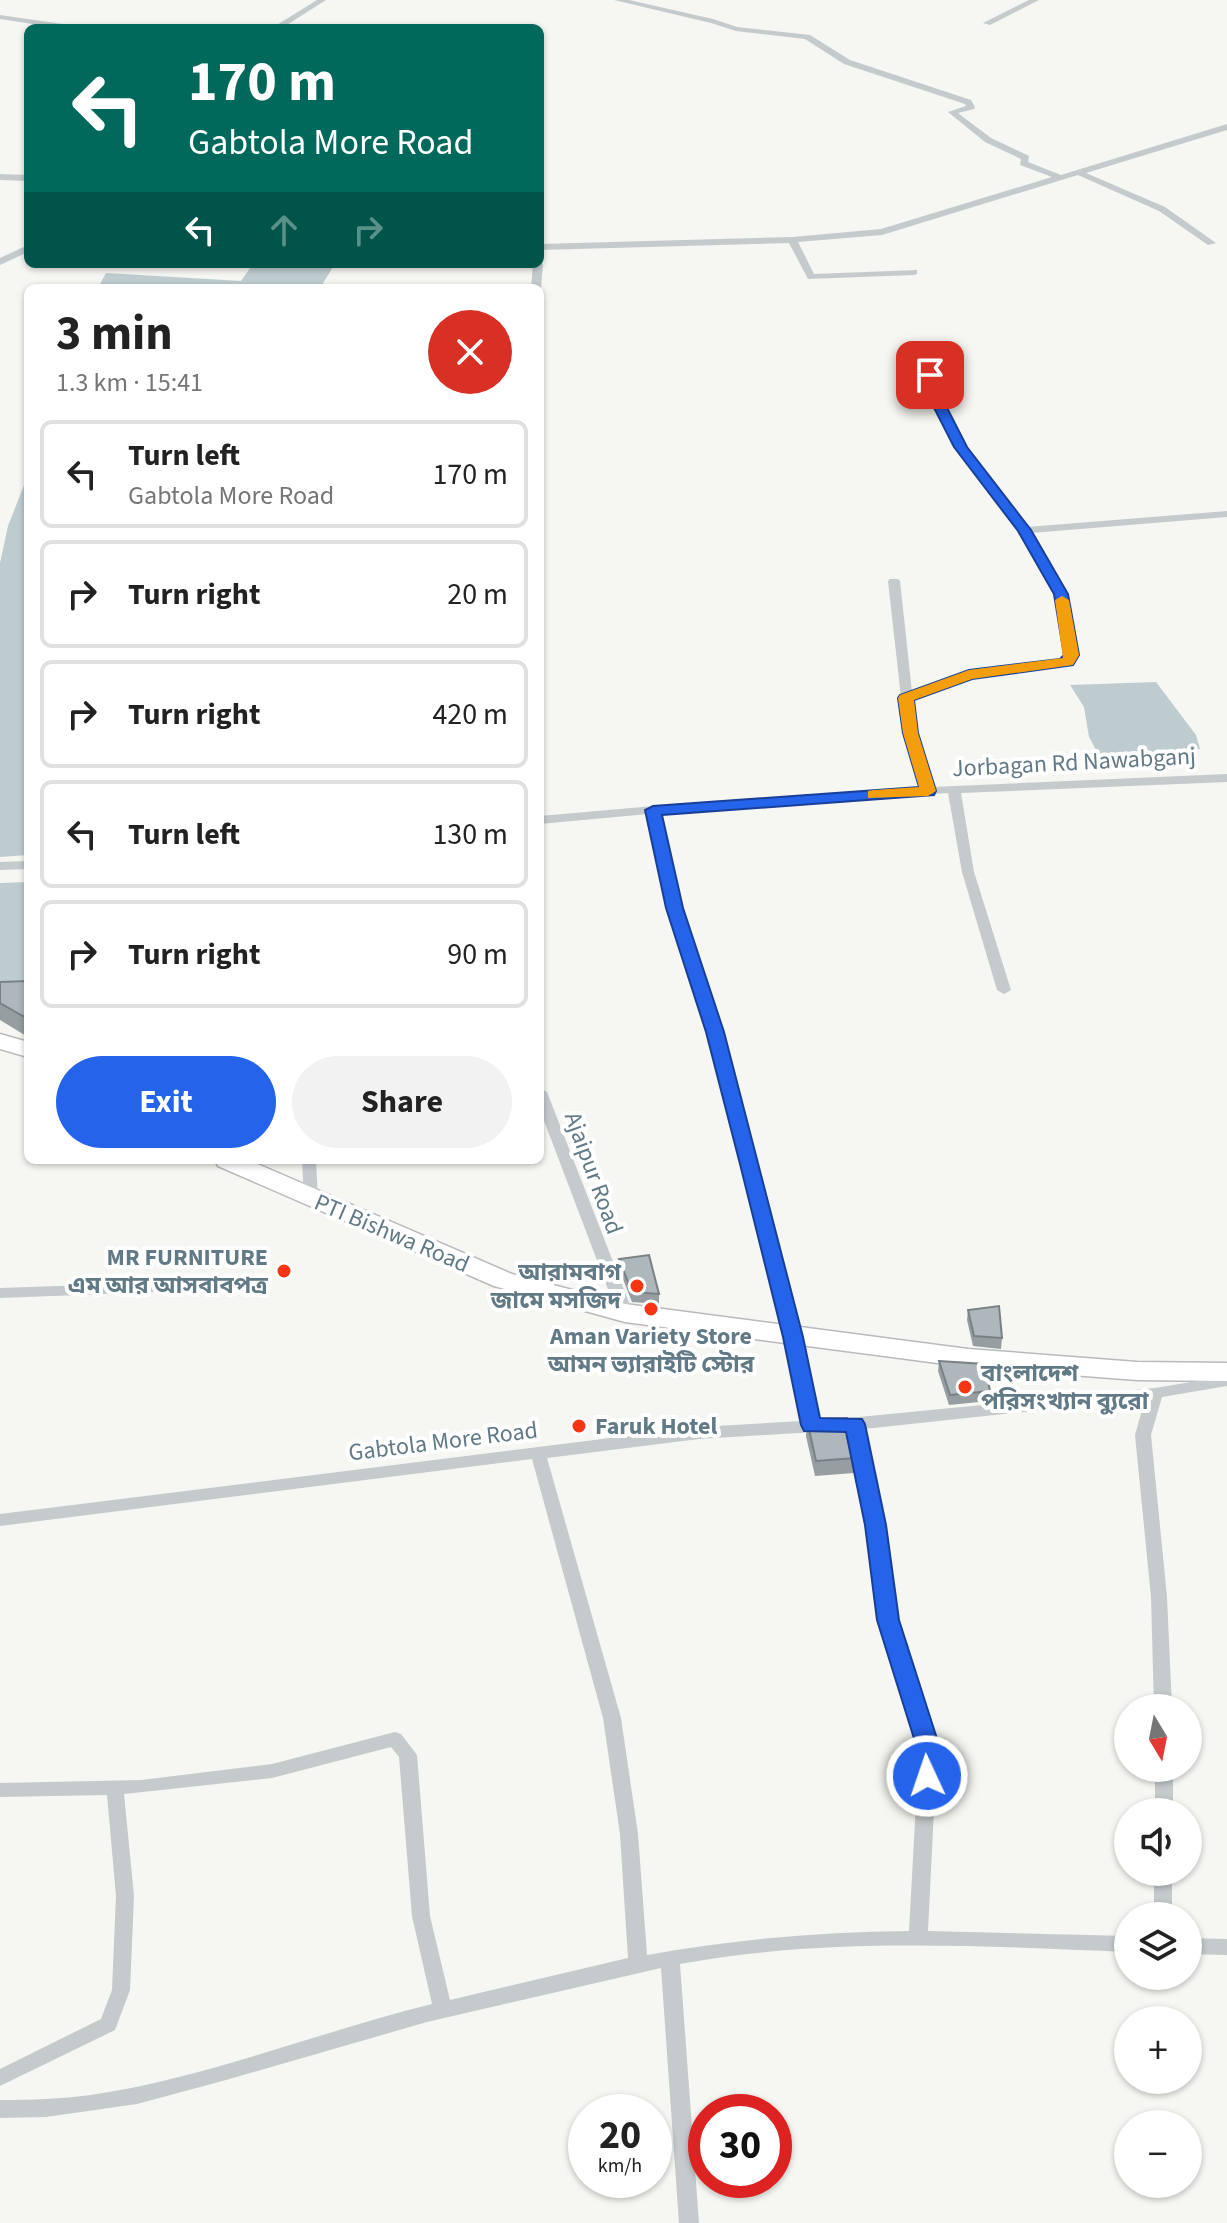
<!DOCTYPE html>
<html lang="en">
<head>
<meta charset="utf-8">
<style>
	:root { --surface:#fff; --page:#f2f2f2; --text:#222; --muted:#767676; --line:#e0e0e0; --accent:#2563eb }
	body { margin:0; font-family:"Source Sans 3","Noto Sans Bengali",sans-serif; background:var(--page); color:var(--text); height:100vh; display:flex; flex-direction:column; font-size:30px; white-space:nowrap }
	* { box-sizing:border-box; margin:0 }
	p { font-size:26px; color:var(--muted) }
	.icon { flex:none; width:44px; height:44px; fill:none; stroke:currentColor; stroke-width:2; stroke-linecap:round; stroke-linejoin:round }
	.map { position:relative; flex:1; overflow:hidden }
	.panel { position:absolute; left:24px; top:284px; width:520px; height:880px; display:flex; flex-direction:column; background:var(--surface); border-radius:12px; box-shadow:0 2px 6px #0004 }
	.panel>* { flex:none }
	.guide { position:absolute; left:24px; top:24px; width:520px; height:244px; border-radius:12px; box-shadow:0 2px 6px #0004; background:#00695c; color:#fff; overflow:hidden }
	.needle { width:52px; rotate:170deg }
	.controls { position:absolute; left:1114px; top:1694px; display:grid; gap:16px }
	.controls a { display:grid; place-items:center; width:88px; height:88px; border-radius:50%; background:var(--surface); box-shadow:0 2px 6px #0004; font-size:40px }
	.speed { position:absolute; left:568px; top:2094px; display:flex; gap:16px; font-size:40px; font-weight:700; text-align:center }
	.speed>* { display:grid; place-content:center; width:104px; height:104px; border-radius:50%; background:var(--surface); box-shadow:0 2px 6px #0004; line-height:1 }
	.speed small { font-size:20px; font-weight:400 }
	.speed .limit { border:12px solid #d22; background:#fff; color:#111 }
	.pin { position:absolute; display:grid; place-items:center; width:68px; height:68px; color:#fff; margin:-34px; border-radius:16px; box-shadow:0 4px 12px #0006 }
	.me { position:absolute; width:88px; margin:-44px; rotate:357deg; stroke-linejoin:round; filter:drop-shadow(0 0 6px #0008) }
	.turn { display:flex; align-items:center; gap:28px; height:168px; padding:0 32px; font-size:36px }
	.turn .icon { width:104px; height:104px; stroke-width:2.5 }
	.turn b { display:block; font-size:56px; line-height:68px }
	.lanes { display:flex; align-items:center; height:76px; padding:0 32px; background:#0003; justify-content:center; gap:40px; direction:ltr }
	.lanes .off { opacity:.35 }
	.round { display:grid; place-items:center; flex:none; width:84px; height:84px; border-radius:42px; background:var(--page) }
	.overview { display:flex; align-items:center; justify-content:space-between; height:136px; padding:0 32px }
	h1 { font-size:48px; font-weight:700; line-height:60px }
	.action { display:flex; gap:16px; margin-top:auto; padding:16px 32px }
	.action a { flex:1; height:92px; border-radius:48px; background:var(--accent); color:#fff; font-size:32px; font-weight:700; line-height:92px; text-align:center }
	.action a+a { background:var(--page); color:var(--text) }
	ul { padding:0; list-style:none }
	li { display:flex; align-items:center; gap:24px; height:108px; margin:0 16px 12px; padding:0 16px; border:4px solid var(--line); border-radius:12px }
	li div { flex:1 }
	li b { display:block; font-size:30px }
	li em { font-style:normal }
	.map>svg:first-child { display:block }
	.water { fill:#beccd0 }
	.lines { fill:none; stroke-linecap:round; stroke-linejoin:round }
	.trunk-casing { stroke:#b7bbbe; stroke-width:3 }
	.minor { fill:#c5cacc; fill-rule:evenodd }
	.trunk { fill:#fff; fill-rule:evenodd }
	.wall { fill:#969ea2 }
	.building { fill:#aeb8bc; stroke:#7a8184; stroke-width:2 }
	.route { fill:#2563eb; stroke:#184099; stroke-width:2 }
	.slow { fill:#f59e0b }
	.poi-dot { fill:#f53514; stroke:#fff; stroke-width:3 }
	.labels { text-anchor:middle; stroke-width:8; stroke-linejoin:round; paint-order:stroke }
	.street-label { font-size:24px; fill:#627986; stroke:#fff }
	.poi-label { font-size:24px; font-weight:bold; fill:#627986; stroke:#fff; text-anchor:end }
</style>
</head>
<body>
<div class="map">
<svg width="1227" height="2223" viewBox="0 0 1227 2223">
	<rect width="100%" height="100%" fill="#f6f6f2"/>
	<path class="water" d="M253,264H335L320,288H98L106,273L241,281Z
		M28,475V855L0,857V563L8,526Z
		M1156,682L1196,735L1200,749L1178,752L1176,765H1151L1144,756L1100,757L1089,737L1084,707L1070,685Z
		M28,882V991L0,992V883Z"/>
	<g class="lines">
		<g class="trunk-casing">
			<path id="trunk" d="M0,1034L28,1042V1057L0,1049Z
				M215,1160H248L512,1274L625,1304L968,1349L1137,1362L1227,1363V1381L1137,1380L968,1367L625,1322L494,1286L218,1166Z"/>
		</g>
		<path class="minor" d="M317,0H326L282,28H272Z
			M614,0H629L713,19L737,27L810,35L850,60L971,100L975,107L974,109L958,113L991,138L1029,156L1028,162L1061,175L1227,124V130L1086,173L1165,207L1216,243L1208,245L1159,211L1078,175L882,235L798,242L814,274L917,270V274L914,275L808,279L789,243L540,250V244L792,237L881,229L1052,177L1020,165L1021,159L985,142L948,112L966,106L965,104L844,64L805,39L736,31L711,23Z
			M1029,0H1039L990,25L983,23Z
			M0,15L76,26L80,28H59L0,19Z
			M0,174L28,175V181L0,180Z
			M28,245V252L0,265V258Z
			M540,262L543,264L541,288H531L533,264H540Z
			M930,372L935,375L942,400L965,446L1027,527L1227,511V517L1031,533L1067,594L1078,655L1071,663L1064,665L971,678L913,699L917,733L933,787L1227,774V782L961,793L974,872L1011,990L1004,994L997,990L962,872L948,793L660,813L681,908L722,1032L801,1337L818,1421L1155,1388L1227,1376V1386L1162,1397L1151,1435L1167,1597L1172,1708H1154L1151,1597L1135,1435L1145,1399L864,1429L884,1525L896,1620L937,1748L928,1931L1128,1936V1952C981,1946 825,1937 680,1964L699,2223H679L661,1968L427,2022L226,2080L137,2104L46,2117L0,2118V2100C31,2100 61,2099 91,2095C207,2078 318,2032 432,2004L412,1916L399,1757L391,1747L272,1778L124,1794L134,1896L130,1990L115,2030L0,2086V2069L101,2019L112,1990L116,1896L107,1795L0,1797V1783L141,1780L272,1764L395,1732L401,1734L417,1755L430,1916L450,2000L628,1958L620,1834L603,1718L532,1459L0,1526V1514L699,1427L802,1421L785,1337L708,1032L669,908L648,814L540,824V816L711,801L921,788L905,733L888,581L890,579H898L900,581L912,692L969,672L1063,659L1066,655L1055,594L1019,531L955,447L932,400L925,375ZM848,1430L868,1525L880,1620L919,1748L909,1931C821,1932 734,1939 647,1955L638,1834L621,1718L547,1458L699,1439Z
			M28,861V869L0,870V862Z
			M540,1088L547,1092L633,1313L630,1317H620L617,1313L540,1110Z
			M302,1160H316L318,1199L316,1202H306L304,1199Z
			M178,1282L185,1287L183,1291L0,1298V1288Z
			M1155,1768H1173V1812H1155Z
			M1154,1872H1172V1916H1154Z
			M1188,1938L1227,1939V1955L1188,1954Z"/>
		<use href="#trunk" class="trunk"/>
	</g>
	<path class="wall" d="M28,981V1037L0,1020V982Z
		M619,1259L659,1294V1304L632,1302L619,1269Z
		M968,1310L1002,1338L1001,1349L973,1346L967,1320Z
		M939,1361L990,1391L989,1401L949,1405L938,1371Z
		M807,1420L855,1458L854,1473L815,1476L806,1436Z"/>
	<path class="building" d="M28,981V1019L0,1003V982Z
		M649,1255L659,1294L632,1292L619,1259Z
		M999,1306L1002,1338L974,1336L968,1310Z
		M939,1361L985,1364L990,1391L950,1395Z
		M847,1418L855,1458L816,1461L807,1420Z"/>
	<path class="route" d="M930,371L937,375L943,400L967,447L1031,530L1068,594L1079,655L1073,665L972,679L914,700L918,733L936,791L934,795L662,815L683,908L724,1032L803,1337L820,1418L862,1419L865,1424L886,1525L899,1620L940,1748L938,1776L935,1782L927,1785L919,1782L915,1776L917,1748L877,1620L865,1525L846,1432L804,1431L801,1425L783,1337L740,1164L706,1032L666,908L645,810L653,806L919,787L903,733L898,698L900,695L969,670L1060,659L1064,655L1054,594L1018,531L954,447L930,400L924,375Z"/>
	<path class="slow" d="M1062,596L1069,600L1079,655L1073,665L972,679L914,700L918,733L936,791L928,796L868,798V791L874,790L919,787L903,733L898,698L900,695L969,670L1063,658L1055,600Z"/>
	<g class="poi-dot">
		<circle cx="284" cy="1271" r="8"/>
		<circle cx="637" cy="1286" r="8"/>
		<circle cx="651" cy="1309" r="8"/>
		<circle cx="965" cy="1387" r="8"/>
		<circle cx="579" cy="1426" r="8"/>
	</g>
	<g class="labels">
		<g class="street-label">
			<text transform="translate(1074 762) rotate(-3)" y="8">Jorbagan Rd Nawabganj</text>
			<text transform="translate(594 1173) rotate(70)" y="8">Ajaipur Road</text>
			<text transform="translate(392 1233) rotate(23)" y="8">PTI Bishwa Road</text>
			<text transform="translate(443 1441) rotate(-7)" y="8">Gabtola More Road</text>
		</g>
		<g class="poi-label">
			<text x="268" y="1265">MR FURNITURE<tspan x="268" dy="28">এম আর আসবাবপত্র</tspan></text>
			<text x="621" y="1280">আরামবাগ<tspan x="621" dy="28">জামে মসজিদ</tspan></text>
			<text x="651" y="1344" text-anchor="middle">Aman Variety Store<tspan x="651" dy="28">আমন ভ্যারাইটি স্টোর</tspan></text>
			<text x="981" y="1381" text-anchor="start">বাংলাদেশ<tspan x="981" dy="28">পরিসংখ্যান ব্যুরো</tspan></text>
			<text x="595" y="1434" text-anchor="start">Faruk Hotel</text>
		</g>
	</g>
</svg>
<div class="controls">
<a><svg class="needle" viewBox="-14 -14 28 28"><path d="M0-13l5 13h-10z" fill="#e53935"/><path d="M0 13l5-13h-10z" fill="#767676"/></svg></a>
<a><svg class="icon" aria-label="sound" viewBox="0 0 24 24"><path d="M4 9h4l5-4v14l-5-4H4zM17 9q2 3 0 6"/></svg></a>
<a><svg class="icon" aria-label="layers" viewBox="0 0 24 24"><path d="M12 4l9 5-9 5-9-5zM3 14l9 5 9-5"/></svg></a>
<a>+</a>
<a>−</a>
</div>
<div class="speed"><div>20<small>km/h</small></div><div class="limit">30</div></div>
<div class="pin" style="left:930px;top:375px;background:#d93025"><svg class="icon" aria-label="arrive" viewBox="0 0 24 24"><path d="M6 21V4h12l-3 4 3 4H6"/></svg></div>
<svg class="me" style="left:927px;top:1776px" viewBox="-20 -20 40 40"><circle r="17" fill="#2563eb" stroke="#fff" stroke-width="3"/><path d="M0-11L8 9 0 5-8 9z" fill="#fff"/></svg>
<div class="guide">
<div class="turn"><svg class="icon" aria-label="left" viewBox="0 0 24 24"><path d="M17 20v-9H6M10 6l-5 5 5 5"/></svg><div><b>170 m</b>Gabtola More Road</div></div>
<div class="lanes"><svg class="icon" aria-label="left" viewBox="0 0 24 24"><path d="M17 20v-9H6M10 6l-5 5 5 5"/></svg><svg class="icon off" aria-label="ahead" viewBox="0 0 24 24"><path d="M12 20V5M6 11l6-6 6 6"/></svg><svg class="icon off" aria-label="right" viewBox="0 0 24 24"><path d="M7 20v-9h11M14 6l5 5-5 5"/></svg></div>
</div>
<section class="panel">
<div class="overview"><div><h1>3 min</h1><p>1.3 km · 15:41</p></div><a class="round" style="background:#d93025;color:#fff"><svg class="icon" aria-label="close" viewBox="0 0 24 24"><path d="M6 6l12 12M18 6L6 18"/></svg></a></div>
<ul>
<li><svg class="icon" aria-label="left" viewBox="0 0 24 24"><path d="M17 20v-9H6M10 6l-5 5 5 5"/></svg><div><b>Turn left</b><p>Gabtola More Road</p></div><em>170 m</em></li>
<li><svg class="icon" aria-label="right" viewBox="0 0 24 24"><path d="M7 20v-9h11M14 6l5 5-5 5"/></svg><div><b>Turn right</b></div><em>20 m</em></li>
<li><svg class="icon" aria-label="right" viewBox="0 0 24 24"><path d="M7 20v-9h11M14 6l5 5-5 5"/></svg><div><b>Turn right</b></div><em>420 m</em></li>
<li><svg class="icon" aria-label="left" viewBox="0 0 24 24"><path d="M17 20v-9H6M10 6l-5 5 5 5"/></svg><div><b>Turn left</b></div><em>130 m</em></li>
<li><svg class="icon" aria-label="right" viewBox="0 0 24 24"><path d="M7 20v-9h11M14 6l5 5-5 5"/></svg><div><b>Turn right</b></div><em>90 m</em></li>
</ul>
<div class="action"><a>Exit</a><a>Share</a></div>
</section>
</div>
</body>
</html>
